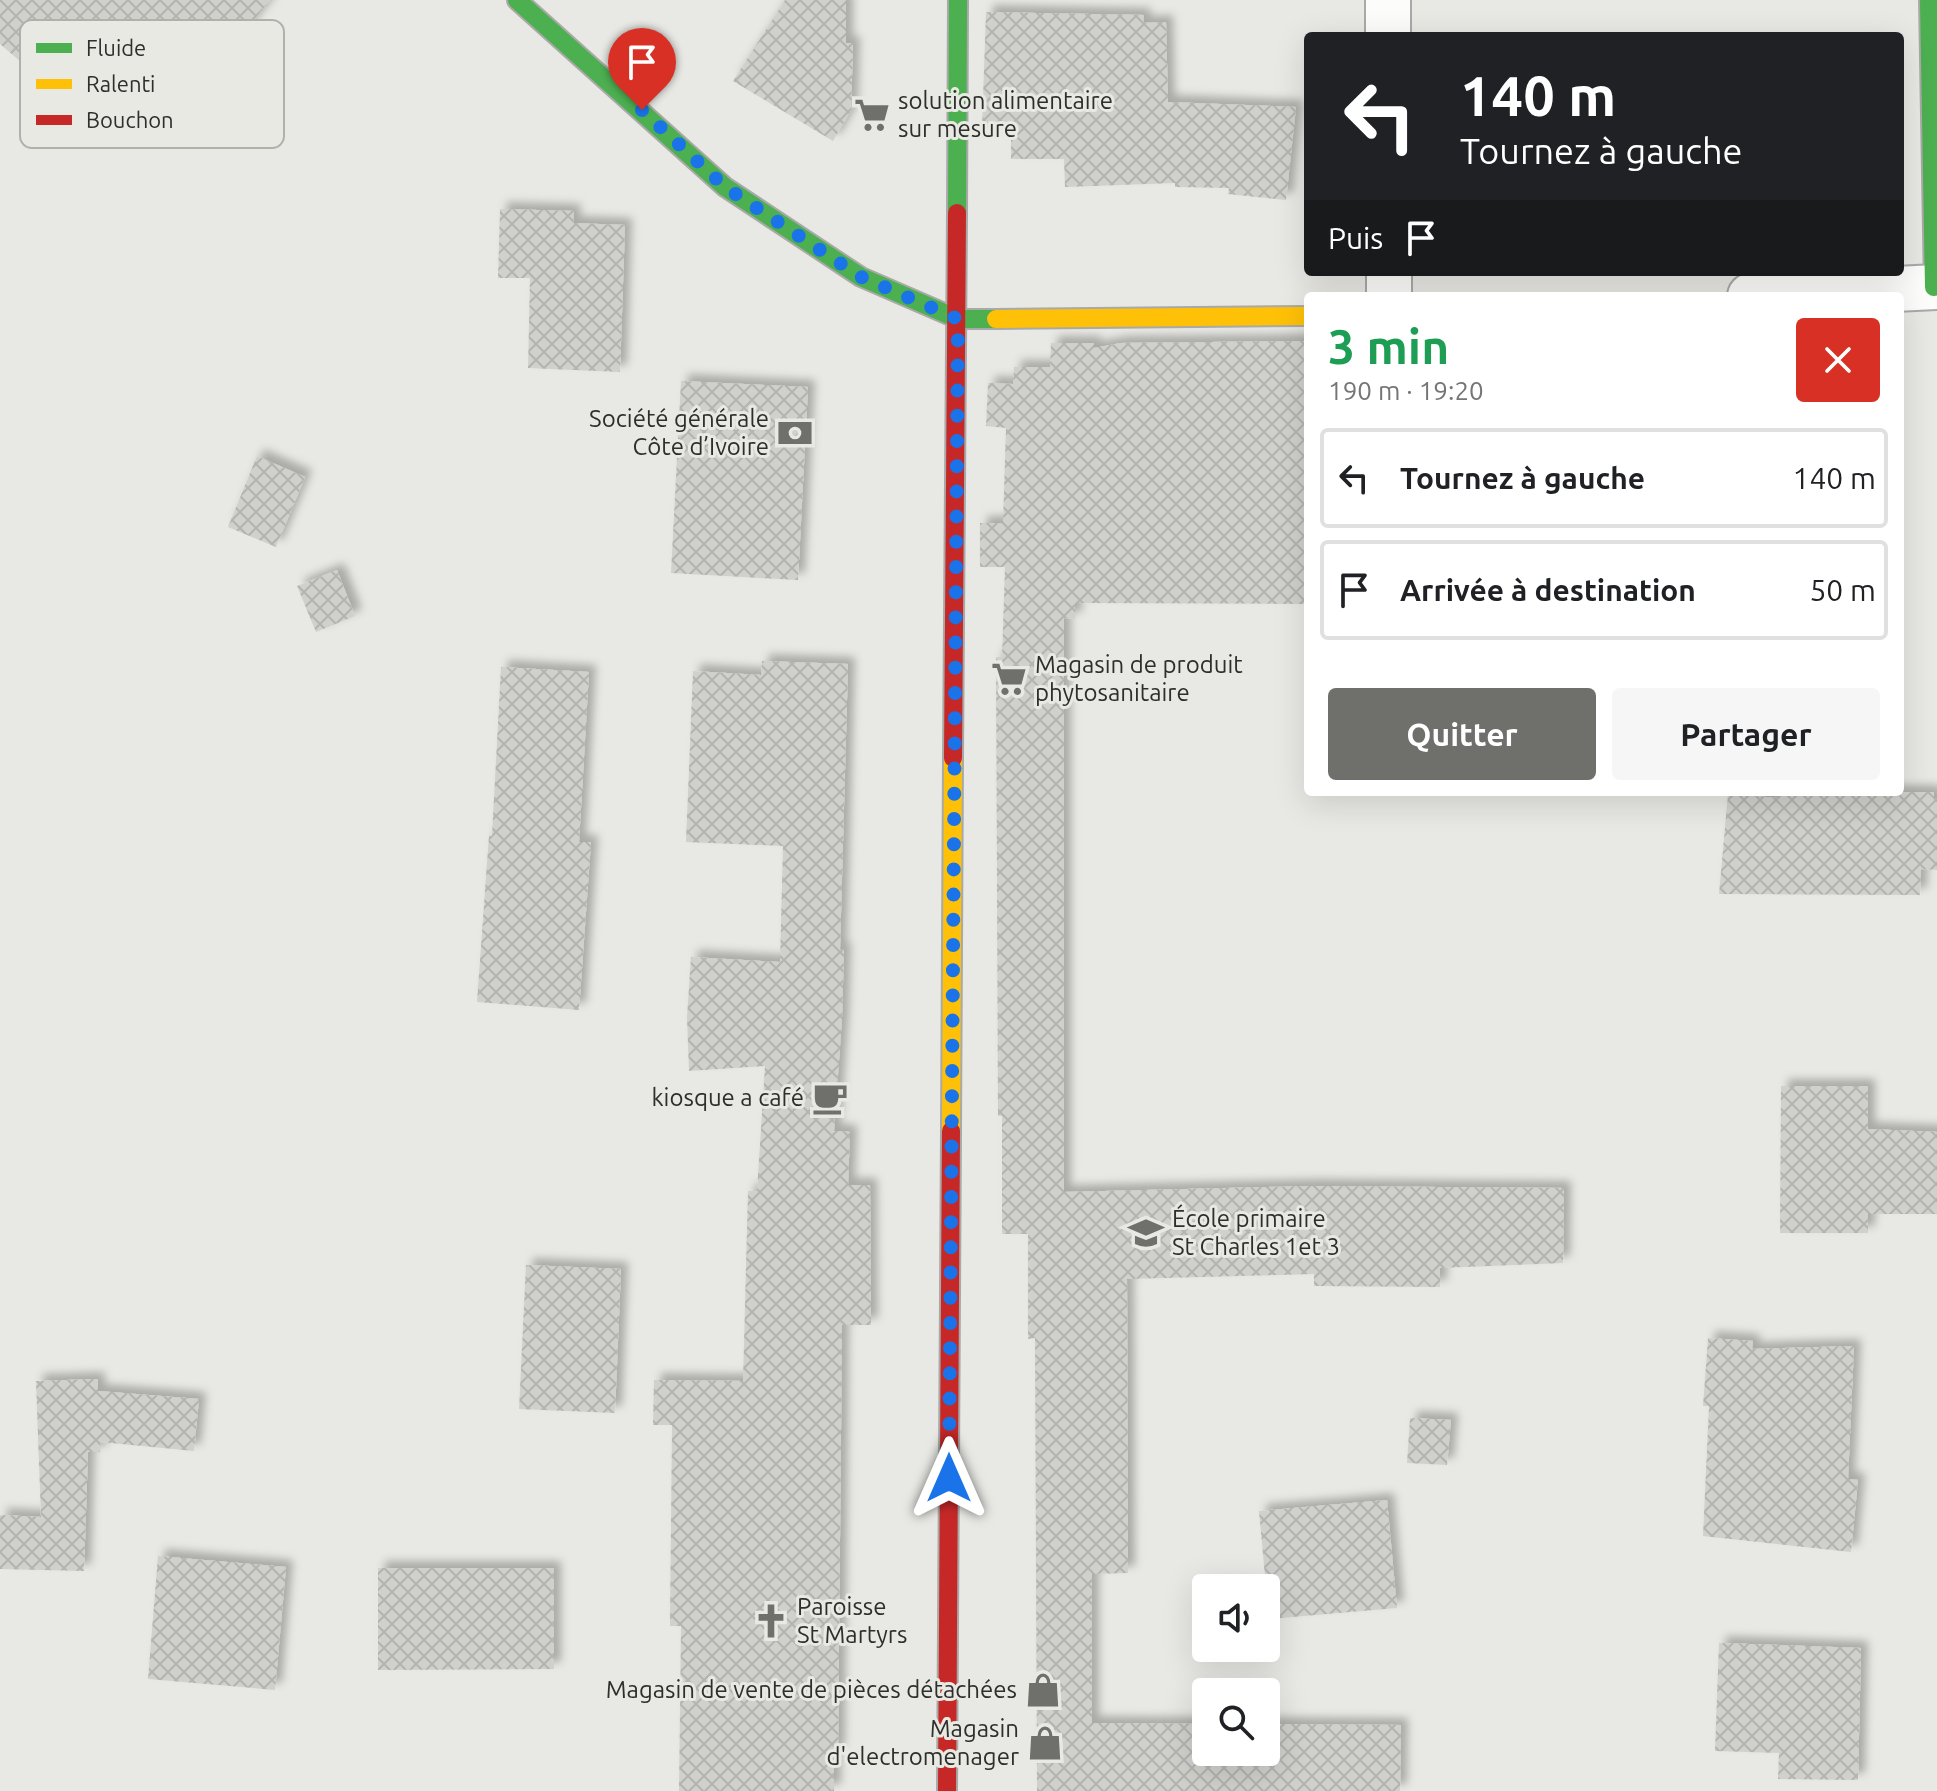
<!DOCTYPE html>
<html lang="fr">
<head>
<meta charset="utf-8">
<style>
	:root { --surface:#fff; --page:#f6f6f6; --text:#202124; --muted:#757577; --line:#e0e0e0; --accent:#6f6f6c }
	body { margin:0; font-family:Ubuntu,sans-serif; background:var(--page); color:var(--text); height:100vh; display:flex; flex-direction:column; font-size:30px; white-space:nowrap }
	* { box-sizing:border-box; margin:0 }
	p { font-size:26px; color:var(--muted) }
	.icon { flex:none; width:44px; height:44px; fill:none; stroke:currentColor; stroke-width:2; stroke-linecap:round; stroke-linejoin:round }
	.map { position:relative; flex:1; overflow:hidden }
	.panel { position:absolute; left:1304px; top:292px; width:600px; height:504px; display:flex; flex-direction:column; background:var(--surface); border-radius:8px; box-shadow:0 8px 32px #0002 }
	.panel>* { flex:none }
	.hud { position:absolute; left:1304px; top:32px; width:600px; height:244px; border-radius:8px; box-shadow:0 8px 32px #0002; background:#202124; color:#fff; overflow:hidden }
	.buttons { position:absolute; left:1192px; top:1574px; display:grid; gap:16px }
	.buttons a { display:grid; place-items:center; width:88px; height:88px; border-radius:8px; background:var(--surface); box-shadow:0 8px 32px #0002; font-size:40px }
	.pin { position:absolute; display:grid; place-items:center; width:68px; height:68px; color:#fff; margin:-82px -34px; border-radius:50% 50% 50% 0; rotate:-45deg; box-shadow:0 0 8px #0007 }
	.pin .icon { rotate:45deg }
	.me { position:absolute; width:88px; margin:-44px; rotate:0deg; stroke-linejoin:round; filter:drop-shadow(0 0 6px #0008) }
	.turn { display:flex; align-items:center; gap:28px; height:168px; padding:0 24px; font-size:36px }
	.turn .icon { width:104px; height:104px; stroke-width:2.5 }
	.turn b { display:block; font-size:56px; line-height:68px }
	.then { display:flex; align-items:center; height:76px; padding:0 24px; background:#0003; gap:16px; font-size:30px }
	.round { display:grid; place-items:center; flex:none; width:84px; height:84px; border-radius:8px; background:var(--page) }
	.head { display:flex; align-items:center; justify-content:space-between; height:136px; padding:0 24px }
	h1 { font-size:48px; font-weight:600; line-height:60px; color:#1e9e55 }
	.primary-button { display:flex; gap:16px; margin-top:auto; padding:16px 24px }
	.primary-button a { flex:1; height:92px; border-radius:8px; background:var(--accent); color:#fff; font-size:32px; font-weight:600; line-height:92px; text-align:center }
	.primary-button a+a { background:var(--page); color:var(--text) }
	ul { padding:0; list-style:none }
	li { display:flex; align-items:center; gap:24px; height:100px; margin:0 16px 12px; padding:0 8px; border:4px solid var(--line); border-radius:8px }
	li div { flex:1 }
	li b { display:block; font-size:30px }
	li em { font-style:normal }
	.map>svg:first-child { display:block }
	.building { fill:url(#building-cross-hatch); filter:url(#shadow) }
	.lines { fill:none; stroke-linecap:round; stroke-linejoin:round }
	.street-casing { stroke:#a9a9a7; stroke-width:48 }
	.fast-casing { stroke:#a9a9a7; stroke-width:22 }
	.slow-casing { stroke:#a9a9a7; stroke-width:22 }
	.jam-casing { stroke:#a9a9a7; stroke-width:22 }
	.street { stroke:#fcfcfb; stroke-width:44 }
	.fast { stroke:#4caf50; stroke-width:18 }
	.slow { stroke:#ffc107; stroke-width:18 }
	.jam { stroke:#c62828; stroke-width:18 }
	.route { stroke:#1a73e8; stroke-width:14; stroke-dasharray:0 25.2 }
	.labels { text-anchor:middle; stroke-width:6; stroke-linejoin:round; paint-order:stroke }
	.poi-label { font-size:24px; fill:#2e2e2c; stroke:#e9e9e3; text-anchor:start }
	.key { fill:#e9e9e3; stroke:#b1b1ac; stroke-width:2 }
	.key-label { font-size:22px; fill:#2e2e2c }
</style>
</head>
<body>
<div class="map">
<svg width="1937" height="1791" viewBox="0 0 1937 1791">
	<defs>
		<pattern id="building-cross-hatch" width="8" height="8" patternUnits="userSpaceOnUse" patternTransform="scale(2)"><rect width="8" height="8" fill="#d0d0cd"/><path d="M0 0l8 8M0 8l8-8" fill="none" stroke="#b3b3b0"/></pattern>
		<filter id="shadow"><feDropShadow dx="7" dy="-7" stdDeviation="4" flood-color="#0004"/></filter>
	</defs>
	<rect width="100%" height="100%" fill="#e8e8e4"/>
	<path class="building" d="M0,0H270L159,141L66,65L49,86L0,44Z
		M785,0H846V43H853L851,110L833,141L733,81Z
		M986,12L1144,15L1143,23L1166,22L1168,102L1296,107L1286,200L1228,194L1229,188L1175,187V183L1065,187L1064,159H1011V130L982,128Z
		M500,209L574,211L573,223L625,225L620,372L528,368L530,278H498Z
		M1308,341V604L1075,603V619L1064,618V1192L1312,1186L1564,1188L1563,1263L1440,1268V1287L1314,1286V1274L1127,1279L1128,1573L1092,1574V1723L1206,1724V1752H1266V1724L1401,1725L1400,1791H1037L1035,1338L1028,1339V1234H1002V1116H998L996,657H1002L1005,567H980V523H1003L1006,428L986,426L988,383L1013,384L1014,367H1050L1051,343H1094V348L1121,343Z
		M681,381L808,387L798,580L671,573Z
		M257,456L305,477L276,547L228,527Z
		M337,570L355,616L316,632L297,586Z
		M762,661L848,664L840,949H844L842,1018L834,1131L850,1132L848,1185H870L871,1325H842L838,1752H834V1791H679L681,1626H670L672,1425H653L654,1380L743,1381L748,1191H757L765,1066L689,1071L687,1017L691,957L780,962L783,846L686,842L693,671L761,675Z
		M501,667L589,672L579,842H591L579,1010L477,1002L489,835L492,836Z
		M1778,792H1934V798H1937V870L1921,869L1920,895L1719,894L1728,794L1778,798Z
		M1781,1086H1868V1129L1937,1132V1214H1868V1233H1780Z
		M526,1265L621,1269L615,1413L519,1409Z
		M1708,1338L1753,1341L1752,1349L1854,1346L1848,1479L1858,1480L1851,1552L1703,1536L1709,1406H1703Z
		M98,1379V1391L199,1399L194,1451L100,1442V1452H88L84,1571L0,1569V1515L41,1517L36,1381Z
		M1410,1418L1451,1420L1447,1465L1407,1463Z
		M1387,1500L1397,1608L1269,1619L1259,1511Z
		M158,1556L286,1567L275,1690L148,1679Z
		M378,1568H554V1669L378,1670Z
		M1719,1643L1861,1648L1858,1780L1778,1779L1779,1753L1715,1751Z"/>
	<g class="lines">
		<g class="street-casing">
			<path id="street" d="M1388,0V36
				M1389,272V296
				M1750,296L1937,287"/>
		</g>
		<g class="fast-casing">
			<path id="fast" d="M517,0L725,187L861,277L958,319H996
				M1929,0L1934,287
				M957,213L958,0"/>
		</g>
		<g class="slow-casing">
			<path id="slow" d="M996,319L1308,316
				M951,1131L953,758"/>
		</g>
		<g class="jam-casing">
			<path id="jam" d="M953,758L957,213
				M947,1791L951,1131"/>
		</g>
		<use href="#street" class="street"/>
		<use href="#fast" class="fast"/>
		<use href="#slow" class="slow"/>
		<use href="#jam" class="jam"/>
	</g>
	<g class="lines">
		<path class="route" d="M642,110L725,187L861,277L958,319L949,1478"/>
	</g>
	<defs>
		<g id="supermarket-bare" transform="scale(2.76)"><path d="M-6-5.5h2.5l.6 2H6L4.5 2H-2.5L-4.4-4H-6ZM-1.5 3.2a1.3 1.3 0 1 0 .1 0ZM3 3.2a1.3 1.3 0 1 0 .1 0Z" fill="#6f6f6c" stroke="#e9e9e3" stroke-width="2.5" paint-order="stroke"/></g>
		<g id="bank-bare" transform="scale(2.76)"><path d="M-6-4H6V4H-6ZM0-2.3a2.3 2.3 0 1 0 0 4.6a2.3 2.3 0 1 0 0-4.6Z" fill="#6f6f6c" stroke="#e9e9e3" stroke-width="2.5" paint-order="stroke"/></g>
		<g id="cafe-bare" transform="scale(2.76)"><path d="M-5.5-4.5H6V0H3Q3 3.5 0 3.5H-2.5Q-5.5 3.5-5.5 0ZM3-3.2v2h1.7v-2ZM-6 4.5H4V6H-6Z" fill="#6f6f6c" stroke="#e9e9e3" stroke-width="2.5" paint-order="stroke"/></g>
		<g id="school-bare" transform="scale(2.76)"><path d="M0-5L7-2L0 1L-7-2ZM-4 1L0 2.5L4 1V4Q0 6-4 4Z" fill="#6f6f6c" stroke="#e9e9e3" stroke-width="2.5" paint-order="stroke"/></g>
		<g id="church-bare" transform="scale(2.76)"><path d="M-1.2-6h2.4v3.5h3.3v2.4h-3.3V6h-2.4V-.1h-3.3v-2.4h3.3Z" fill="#6f6f6c" stroke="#e9e9e3" stroke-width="2.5" paint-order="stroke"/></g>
		<g id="shop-bare" transform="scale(2.76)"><path d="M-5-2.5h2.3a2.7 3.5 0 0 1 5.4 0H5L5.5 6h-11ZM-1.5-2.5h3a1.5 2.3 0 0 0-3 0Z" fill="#6f6f6c" stroke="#e9e9e3" stroke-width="2.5" paint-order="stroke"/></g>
	</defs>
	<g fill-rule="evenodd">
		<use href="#supermarket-bare" x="872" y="115"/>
		<use href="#bank-bare" x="795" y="433"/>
		<use href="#supermarket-bare" x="1009" y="679"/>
		<use href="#cafe-bare" x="830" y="1098"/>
		<use href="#school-bare" x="1146" y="1233"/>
		<use href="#church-bare" x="771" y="1621"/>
		<use href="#shop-bare" x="1043" y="1690"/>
		<use href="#shop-bare" x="1045" y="1743"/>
	</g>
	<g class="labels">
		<g class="poi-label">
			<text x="898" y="109">solution alimentaire<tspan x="898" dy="28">sur mesure</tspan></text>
			<text x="769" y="427" text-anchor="end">Société générale<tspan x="769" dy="28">Côte d’Ivoire</tspan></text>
			<text x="1035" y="673">Magasin de produit<tspan x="1035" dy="28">phytosanitaire</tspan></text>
			<text x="804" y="1106" text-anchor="end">kiosque a café</text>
			<text x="1172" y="1227">École primaire<tspan x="1172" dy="28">St Charles 1et 3</tspan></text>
			<text x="797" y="1615">Paroisse<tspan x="797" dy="28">St Martyrs</tspan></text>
			<text x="1017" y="1698" text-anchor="end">Magasin de vente de pièces détachées</text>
			<text x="1019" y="1737" text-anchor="end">Magasin<tspan x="1019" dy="28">d'electromenager</tspan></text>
		</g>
	</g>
	<rect x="20" y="20" width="264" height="128" rx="12" class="key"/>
	<rect x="36" y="43" width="36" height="10" fill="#4caf50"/>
	<rect x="36" y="79" width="36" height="10" fill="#ffc107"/>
	<rect x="36" y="115" width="36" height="10" fill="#c62828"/>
	<g class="key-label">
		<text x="86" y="56">Fluide</text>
		<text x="86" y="92">Ralenti</text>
		<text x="86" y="128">Bouchon</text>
	</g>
</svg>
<div class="buttons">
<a><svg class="icon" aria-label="sound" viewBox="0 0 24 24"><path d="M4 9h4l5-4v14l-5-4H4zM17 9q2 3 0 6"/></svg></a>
<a><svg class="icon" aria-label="search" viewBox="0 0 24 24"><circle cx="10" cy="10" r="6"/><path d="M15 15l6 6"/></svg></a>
</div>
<div class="pin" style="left:642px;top:110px;background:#d93025"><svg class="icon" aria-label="arrive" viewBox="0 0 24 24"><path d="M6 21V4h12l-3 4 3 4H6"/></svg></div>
<svg class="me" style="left:949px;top:1478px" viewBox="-20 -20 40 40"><path d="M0-17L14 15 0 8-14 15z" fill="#1a73e8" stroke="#fff" stroke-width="4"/></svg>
<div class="hud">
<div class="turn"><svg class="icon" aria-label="left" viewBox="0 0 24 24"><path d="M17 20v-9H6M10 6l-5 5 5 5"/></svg><div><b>140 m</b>Tournez à gauche</div></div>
<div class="then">Puis<svg class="icon" aria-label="arrive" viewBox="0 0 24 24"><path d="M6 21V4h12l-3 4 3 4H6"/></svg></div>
</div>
<section class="panel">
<div class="head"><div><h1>3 min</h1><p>190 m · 19:20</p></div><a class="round" style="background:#d93025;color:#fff"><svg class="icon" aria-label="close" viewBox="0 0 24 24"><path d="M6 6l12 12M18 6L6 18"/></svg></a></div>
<ul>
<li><svg class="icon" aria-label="left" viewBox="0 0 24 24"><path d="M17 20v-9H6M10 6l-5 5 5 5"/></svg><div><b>Tournez à gauche</b></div><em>140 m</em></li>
<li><svg class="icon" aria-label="arrive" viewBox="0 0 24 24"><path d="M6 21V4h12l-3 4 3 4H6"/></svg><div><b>Arrivée à destination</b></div><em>50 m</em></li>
</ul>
<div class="primary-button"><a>Quitter</a><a>Partager</a></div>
</section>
</div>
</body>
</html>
